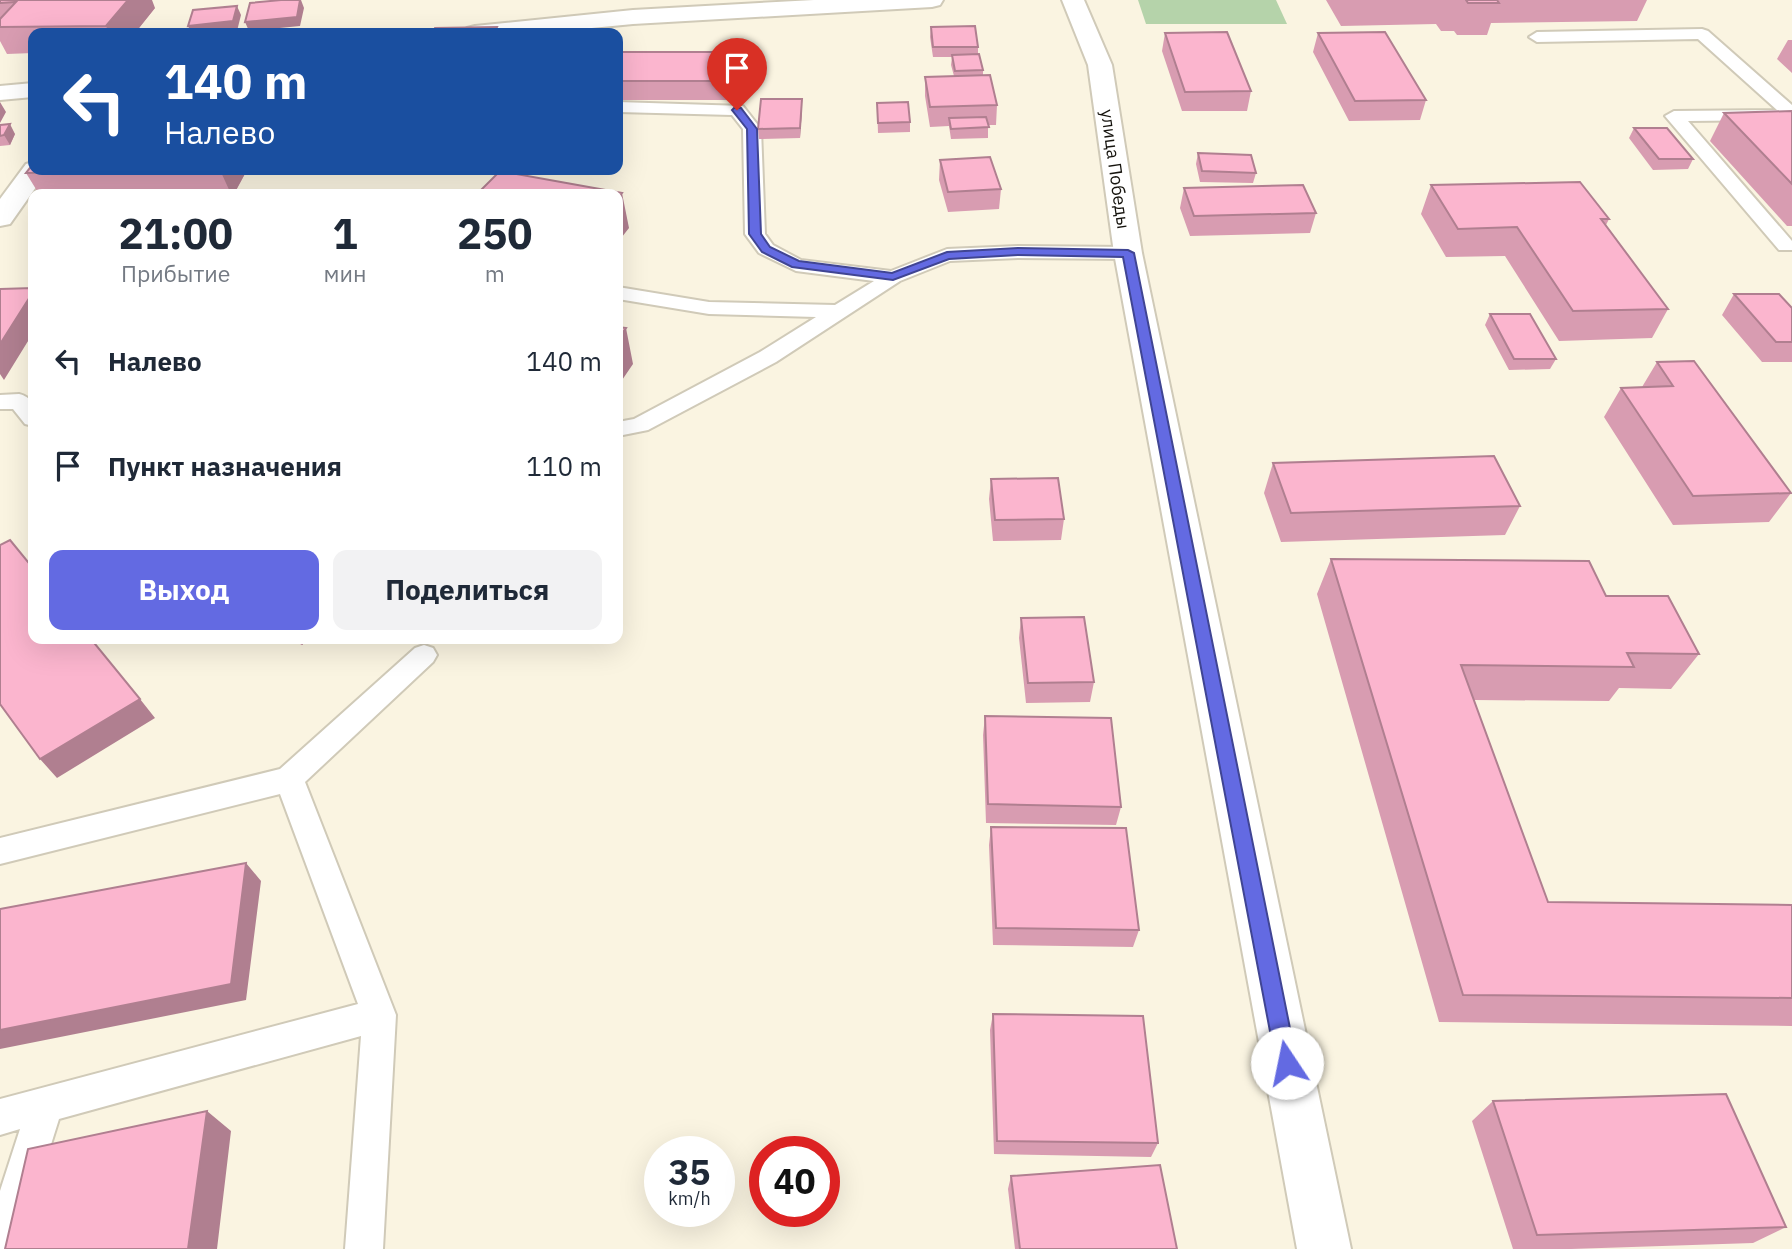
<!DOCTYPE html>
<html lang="ru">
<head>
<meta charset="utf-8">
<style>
	:root { --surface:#fff; --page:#f2f2f3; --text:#1f2937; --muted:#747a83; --accent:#636ae2 }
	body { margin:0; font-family:"IBM Plex Sans",sans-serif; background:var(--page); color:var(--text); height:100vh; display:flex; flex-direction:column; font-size:26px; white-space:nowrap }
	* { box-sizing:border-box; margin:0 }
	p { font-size:23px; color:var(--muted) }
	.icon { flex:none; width:38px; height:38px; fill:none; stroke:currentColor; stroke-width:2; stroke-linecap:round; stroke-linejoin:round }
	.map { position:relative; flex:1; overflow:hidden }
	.details { position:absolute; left:28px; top:189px; width:595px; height:455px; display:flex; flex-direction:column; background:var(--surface); border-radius:14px; box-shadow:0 7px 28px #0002 }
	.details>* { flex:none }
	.hud { position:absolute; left:28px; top:28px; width:595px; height:147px; border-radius:14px; box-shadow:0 7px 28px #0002; background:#1a4fa0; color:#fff; overflow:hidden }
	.speed { position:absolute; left:644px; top:1136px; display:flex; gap:14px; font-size:35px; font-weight:700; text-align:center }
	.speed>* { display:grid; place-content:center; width:91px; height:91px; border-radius:50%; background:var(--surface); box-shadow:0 7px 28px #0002; line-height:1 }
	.speed small { font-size:18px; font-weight:400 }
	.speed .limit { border:10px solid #d22; background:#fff; color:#111 }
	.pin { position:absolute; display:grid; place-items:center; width:60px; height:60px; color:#fff; margin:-72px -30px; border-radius:50% 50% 50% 0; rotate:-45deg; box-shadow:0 0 7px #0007 }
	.pin .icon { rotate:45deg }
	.me { position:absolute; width:77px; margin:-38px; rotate:349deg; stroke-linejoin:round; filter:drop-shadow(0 0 5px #0008) }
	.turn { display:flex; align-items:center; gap:24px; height:147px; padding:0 21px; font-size:32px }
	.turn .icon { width:91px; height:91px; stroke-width:2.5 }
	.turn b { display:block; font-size:49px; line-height:60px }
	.eta { display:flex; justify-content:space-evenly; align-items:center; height:119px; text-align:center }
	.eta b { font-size:42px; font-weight:700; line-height:49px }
	.button { display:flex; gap:14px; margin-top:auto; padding:14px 21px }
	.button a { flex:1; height:80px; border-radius:14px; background:var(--accent); color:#fff; font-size:28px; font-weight:700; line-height:80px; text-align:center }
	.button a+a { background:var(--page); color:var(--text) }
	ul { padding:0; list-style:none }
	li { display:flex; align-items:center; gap:21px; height:105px; padding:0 21px }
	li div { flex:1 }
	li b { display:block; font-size:26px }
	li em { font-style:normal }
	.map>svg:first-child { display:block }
	.green { fill:#b5d3aa }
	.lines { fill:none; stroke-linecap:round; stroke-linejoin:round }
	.service-casing { stroke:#d0cab8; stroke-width:4 }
	.minor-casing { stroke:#d0cab8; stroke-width:4 }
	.tertiary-casing { stroke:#d0cab8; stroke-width:4 }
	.service { fill:#fff; fill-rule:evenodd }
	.minor { fill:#fff; fill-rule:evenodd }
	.tertiary { fill:#fff; fill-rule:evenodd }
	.wall { fill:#d89cb1 }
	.shaded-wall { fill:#b07f90 }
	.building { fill:#fbb5ce; stroke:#b07f90; stroke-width:2 }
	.route { fill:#636ae2; stroke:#404593; stroke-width:2 }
	.labels { text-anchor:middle; stroke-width:5; stroke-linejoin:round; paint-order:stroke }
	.street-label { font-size:18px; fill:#15130d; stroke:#fff }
</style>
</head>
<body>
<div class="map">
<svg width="1792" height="1249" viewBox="0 0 1792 1249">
	<rect width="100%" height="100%" fill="#faf4e1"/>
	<path class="green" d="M1138,0H1276L1287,24H1146Z"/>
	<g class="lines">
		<g class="service-casing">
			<path id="service" d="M1702,29L1708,31L1792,105V120L1688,121L1792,241V250H1779L1665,116L1674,111L1777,110L1698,39L1537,42L1529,37L1537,32Z
				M618,102L743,106L761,129L765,234L773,245L801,260L891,271L947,249L1018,246L1128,247L1138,253L1128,259L1018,258L950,261L900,281L776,362L648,430L618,436V422L634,419L760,352L816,317L709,314L618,299V287L709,302L835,305L874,281L796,271L759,253L745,234L743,129L732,115L618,112Z
				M19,394C36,398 33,411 33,426L25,424L13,409H0V395Z
				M424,645L433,648L437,655L433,662L305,782L396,1015L383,1249H345L361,1036L59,1119L18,1249H0V1191L20,1129L0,1135V1099L358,1004L280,794L0,864V838L280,769L415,648Z"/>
		</g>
		<g class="minor-casing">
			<path id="minor" d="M814,0H943L940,5L932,7L633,24L540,33H463L467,28L475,26L633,10Z
				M33,83V97L0,100V86Z
				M33,162V170H48L10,224L0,226V199L26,164Z"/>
		</g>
		<g class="tertiary-casing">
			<path id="tertiary" d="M1062,0H1084L1112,65L1142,253L1351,1249H1297L1114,253L1088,65Z"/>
		</g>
		<use href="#service" class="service"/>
		<use href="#minor" class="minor"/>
		<use href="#tertiary" class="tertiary"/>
	</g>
	<path class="wall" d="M0,0L155,8L135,33H33V53L7,54L0,41Z
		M1326,0H1647L1637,21L1491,23L1487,35H1457L1454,31H1441L1436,24L1341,26Z
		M931,27L978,47V54L983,70V75L997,105L996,125H988V138L951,139L949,126L930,127L925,96V77L954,76L951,65L952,57H933L930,37Z
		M1165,33L1251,91L1247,111H1182L1162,51Z
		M1318,33L1426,100L1420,120L1349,121L1313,52Z
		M1788,40H1792V73L1777,59Z
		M618,52H740L742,71L738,100H618Z
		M877,103L910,122V132L878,133Z
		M802,109L800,138L759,139L758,129Z
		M1792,111V226H1787L1710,141L1724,113Z
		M0,125L15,134L10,145L0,146Z
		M1634,128L1693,159L1688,169L1653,170L1629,138Z
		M1198,153L1256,173L1253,183L1200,182L1196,164Z
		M940,160L1001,189L999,209L948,212L939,180Z
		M33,170H247L234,194H39L26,173Z
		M1431,185L1609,219L1606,225L1668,309L1652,338L1559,341L1505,256L1446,257L1421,214Z
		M1184,188L1316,213L1310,233L1190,236L1180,208Z
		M1734,294L1792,342V362H1762L1722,315Z
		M1490,314L1556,359L1550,369L1509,370L1485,325Z
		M1657,362L1791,493L1769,522L1673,525L1604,417L1621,388L1642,387Z
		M1273,463L1520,506L1505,535L1281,542L1264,493Z
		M991,479L1064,519L1061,540L993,541L989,499Z
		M1331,559L1606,596L1699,654L1671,689L1619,688L1609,701L1474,700L1548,902L1792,905V1026L1439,1022L1317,594Z
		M1021,618L1094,682L1090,702L1026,703L1019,638Z
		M290,639H308L302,645Z
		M985,716L1121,807L1116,825L986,823L983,735Z
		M991,827L1139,930L1133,947L993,945L989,845Z
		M993,1014L1158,1143L1151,1157L994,1154L990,1030Z
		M1493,1101L1786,1227L1753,1243L1571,1249H1513L1472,1121Z
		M1011,1176L1177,1249H1015L1008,1189Z"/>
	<path class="shaded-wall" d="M128,0H152L155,8L135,33H109L106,26Z
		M301,0L304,8L300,26L249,31L245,22Z
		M237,6L241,15L237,31L214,33H191L188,26Z
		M740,52L742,71L738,100L736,81Z
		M802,99V109L800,138V128Z
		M0,102L6,112L0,123Z
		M10,124L15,134L10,145L4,135Z
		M220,170H247L234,194H231Z
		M622,193L629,228L618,242V198Z
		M33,292V333L4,380L0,374V344Z
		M626,328L633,364L618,386V339Z
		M298,639H308L302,645Z
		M140,699L155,718L57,778L40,759Z
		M246,863L261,881L246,1000L0,1049V1030Z
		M207,1111L231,1131L217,1249H188Z"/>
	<path class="building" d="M0,0H128L106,26L0,27V19L16,2L0,3Z
		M281,0H300L297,17L245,22L250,3Z
		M1466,0H1497L1499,3H1468Z
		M237,6L233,21L188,26L193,10Z
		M975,26L978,47H933L931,27Z
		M497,27L494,33H432L435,28Z
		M1227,32L1251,91L1185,92L1165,33Z
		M1385,32L1426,100L1355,101L1318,33Z
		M618,52H740L736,81H618Z
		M979,54L983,70L955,71L952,55Z
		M990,75L997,105L930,107L925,77Z
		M761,99H802L800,128L758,129Z
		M908,102L910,122L878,123L877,103Z
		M1792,111V184L1724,113Z
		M986,117L989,127L951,129L949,118Z
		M10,124L4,135L0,136V125Z
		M1634,128H1667L1693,159H1659Z
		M1198,153L1251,155L1256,173L1202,171Z
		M990,157L1001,189L948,192L940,160Z
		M33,164V170H168L26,173Z
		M500,171L622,193L618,198V194H477Z
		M1580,182L1609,219H1601L1668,309L1573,311L1517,227L1458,229L1431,185Z
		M1303,185L1316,213L1194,216L1184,188Z
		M33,288V292L0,344V289Z
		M1734,294H1779L1792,308V342H1776Z
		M1490,314H1530L1556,359H1514Z
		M618,327L626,328L618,339Z
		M1694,361L1791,493L1693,496L1621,388L1673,386L1657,362Z
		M1494,456L1520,506L1291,513L1273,463Z
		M1058,478L1064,519L995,520L991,479Z
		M10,540L33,568V639H91L140,699L40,759L0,704V545Z
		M1331,559L1589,561L1606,596H1668L1699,654L1627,653L1634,667L1461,665L1548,902L1792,905V998L1463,995Z
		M1084,617L1094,682L1028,683L1021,618Z
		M985,716L1111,718L1121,807L988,804Z
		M991,827L1126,828L1139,930L996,928Z
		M246,863L231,984L0,1030V909Z
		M993,1014L1143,1016L1158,1143L997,1141Z
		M1726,1094L1786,1227L1537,1235L1493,1101Z
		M207,1111L188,1249H5L28,1149Z
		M1160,1165L1177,1249H1020L1011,1176Z"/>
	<path class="route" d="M734,108H741L757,129L761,234L770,247L799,261L892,273L947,252L1018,248L1128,250L1134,253L1297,1063L1294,1070L1287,1073L1279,1070L1276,1063L1123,257L1018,255L949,259L893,280L792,267L762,252L749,234L747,129L732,110Z"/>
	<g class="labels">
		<g class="street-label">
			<text transform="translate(1115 169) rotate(82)" y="6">улица Победы</text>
		</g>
	</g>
</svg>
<div class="speed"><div>35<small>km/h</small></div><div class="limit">40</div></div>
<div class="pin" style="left:737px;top:110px;background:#d93025"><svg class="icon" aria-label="arrive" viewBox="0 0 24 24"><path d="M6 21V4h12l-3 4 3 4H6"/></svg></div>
<svg class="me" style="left:1287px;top:1063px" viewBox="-20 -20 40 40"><circle r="19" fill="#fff"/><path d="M0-13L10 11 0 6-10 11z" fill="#636ae2"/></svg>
<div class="hud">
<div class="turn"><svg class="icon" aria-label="left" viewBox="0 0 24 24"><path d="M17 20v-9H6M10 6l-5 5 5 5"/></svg><div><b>140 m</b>Налево</div></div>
</div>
<section class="details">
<div class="eta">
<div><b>21:00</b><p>Прибытие</p></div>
<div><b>1</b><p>мин</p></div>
<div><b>250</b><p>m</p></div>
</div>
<ul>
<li><svg class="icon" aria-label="left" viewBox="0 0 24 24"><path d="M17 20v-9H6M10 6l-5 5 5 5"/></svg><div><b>Налево</b></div><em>140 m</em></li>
<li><svg class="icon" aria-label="arrive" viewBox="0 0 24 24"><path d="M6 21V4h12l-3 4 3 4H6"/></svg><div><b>Пункт назначения</b></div><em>110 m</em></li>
</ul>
<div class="button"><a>Выход</a><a>Поделиться</a></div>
</section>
</div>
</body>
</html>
